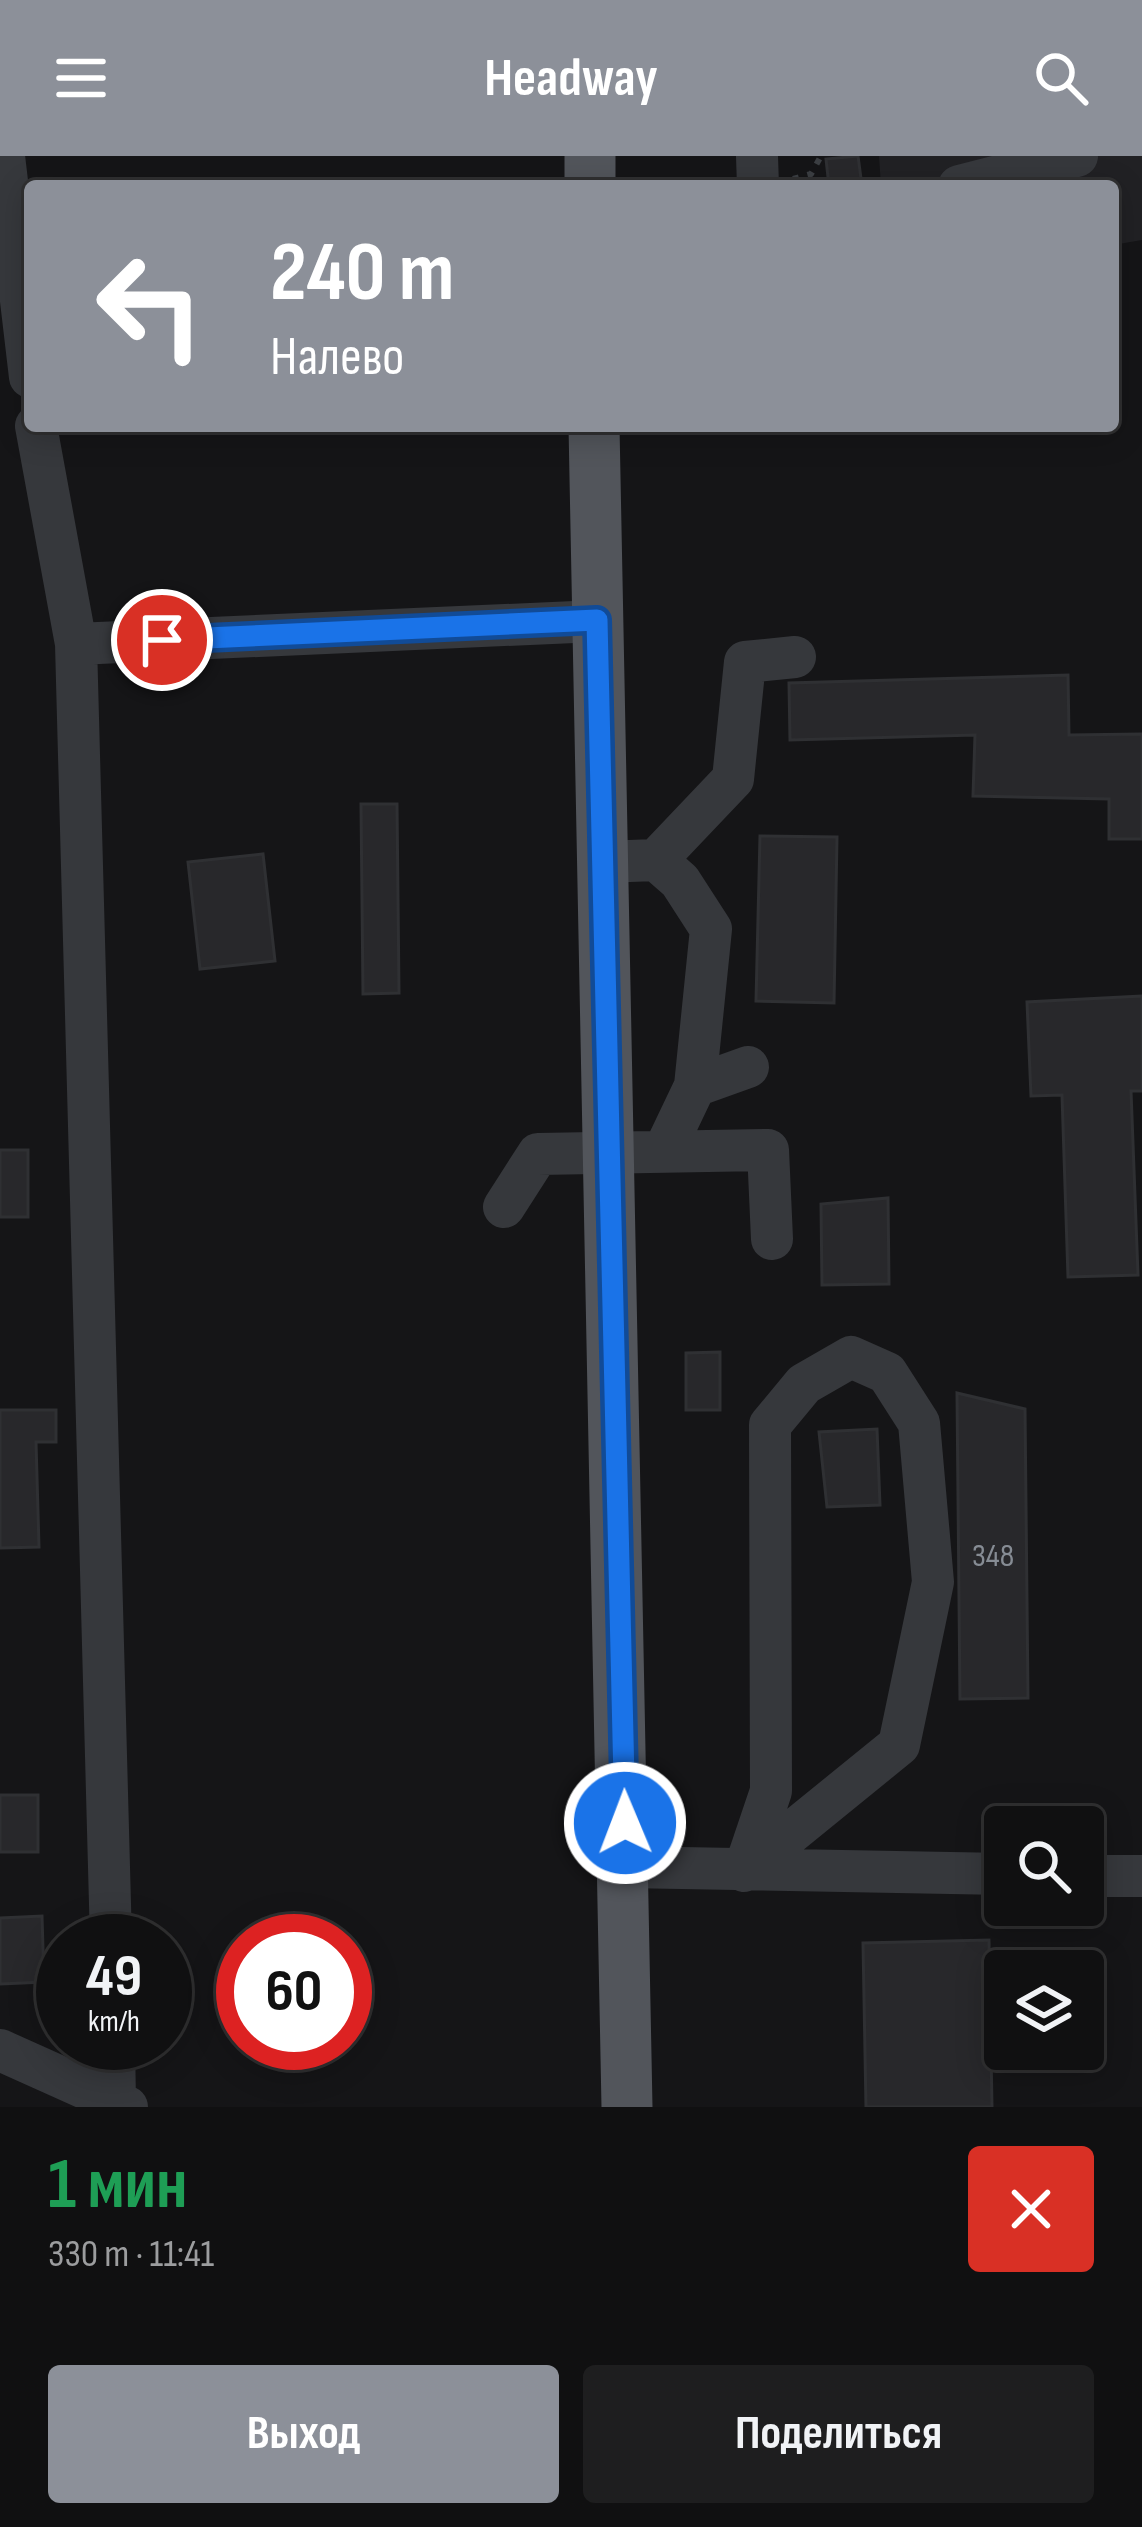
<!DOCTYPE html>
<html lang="ru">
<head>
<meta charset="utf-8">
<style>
	:root { --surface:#101011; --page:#1e1e1f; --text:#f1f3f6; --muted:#9c9d9f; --line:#303031; --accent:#8c9099 }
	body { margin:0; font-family:"Sofia Sans Condensed",sans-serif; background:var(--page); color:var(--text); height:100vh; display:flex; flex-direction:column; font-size:45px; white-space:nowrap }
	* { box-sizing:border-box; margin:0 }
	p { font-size:39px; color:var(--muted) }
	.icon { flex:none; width:66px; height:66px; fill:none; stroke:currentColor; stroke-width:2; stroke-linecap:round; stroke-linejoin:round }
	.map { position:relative; height:1951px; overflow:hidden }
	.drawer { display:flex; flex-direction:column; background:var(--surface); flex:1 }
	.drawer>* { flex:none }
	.banner { position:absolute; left:24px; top:24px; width:1095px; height:252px; border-radius:12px; box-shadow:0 6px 30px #0003,0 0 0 3px var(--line); background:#8c9099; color:#fff; overflow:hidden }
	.controls { position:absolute; left:984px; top:1650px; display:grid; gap:24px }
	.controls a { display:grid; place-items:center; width:120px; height:120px; border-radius:12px; background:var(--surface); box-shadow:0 6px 30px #0003,0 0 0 3px var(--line); font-size:60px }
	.speed { position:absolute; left:36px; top:1758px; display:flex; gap:24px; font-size:60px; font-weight:700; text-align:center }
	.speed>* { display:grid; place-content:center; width:156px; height:156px; border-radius:50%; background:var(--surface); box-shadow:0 6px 30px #0003,0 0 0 3px var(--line); line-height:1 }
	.speed small { font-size:30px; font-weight:400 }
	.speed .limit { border:18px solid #d22; background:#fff; color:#111 }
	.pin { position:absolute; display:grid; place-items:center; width:102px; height:102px; color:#fff; margin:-51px; border:6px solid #fff; border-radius:50%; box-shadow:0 3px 12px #0007 }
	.me { position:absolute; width:132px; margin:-66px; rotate:359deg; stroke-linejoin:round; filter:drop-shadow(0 0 9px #0008) }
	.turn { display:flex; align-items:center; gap:42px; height:252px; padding:0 48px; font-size:54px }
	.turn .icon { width:156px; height:156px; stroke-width:2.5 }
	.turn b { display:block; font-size:84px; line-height:102px }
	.round { display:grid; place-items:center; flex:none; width:126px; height:126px; border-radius:12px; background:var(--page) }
	.headline { display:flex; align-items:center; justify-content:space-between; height:204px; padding:0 48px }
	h1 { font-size:72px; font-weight:700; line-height:90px; color:#1e9e55 }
	.action { display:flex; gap:24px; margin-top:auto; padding:24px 48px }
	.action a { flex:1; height:138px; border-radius:12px; background:var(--accent); color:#fff; font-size:48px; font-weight:700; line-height:138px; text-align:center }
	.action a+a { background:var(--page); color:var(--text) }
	header { display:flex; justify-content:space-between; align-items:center; height:156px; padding:0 48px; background:var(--accent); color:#fff; font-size:54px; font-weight:700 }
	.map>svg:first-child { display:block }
	.built { fill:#212124 }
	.building { fill:#28282b; stroke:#2f3033; stroke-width:3 }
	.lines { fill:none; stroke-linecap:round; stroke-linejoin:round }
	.path { stroke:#3c3f43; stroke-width:6; stroke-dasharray:6 9; stroke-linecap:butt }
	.minor { stroke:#36383c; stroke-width:42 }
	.major { stroke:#52555b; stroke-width:51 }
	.route-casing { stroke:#114b97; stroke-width:30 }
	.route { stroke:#1a73e8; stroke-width:21 }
	.labels { text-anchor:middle; stroke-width:12; stroke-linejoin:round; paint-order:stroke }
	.number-label { font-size:33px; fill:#868c94 }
</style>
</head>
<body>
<header><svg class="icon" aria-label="menu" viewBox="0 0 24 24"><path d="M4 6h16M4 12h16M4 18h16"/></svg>Headway<svg class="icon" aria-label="search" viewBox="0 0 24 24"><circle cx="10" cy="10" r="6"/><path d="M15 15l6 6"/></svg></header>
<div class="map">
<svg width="1142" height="1951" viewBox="0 0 1142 1951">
	<rect width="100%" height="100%" fill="#151517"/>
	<path class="built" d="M879,0H1142V84L1113,89V30H881Z"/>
	<path class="building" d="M858,0L862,30H829L826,3Z
		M1068,519L1069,579L1142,578V683H1109V643L973,640L975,579L790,584L789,527Z
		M361,648H397L399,837L363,838Z
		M760,680L837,681L834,847L756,845Z
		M263,698L275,805L200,813L188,706Z
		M1142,840V935H1131L1138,1119L1068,1121L1062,939L1031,940L1027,846Z
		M0,994H28V1061H0Z
		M888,1042L889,1128L822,1129L821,1048Z
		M720,1196V1254H686V1197Z
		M957,1237L1025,1253L1028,1542L960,1543Z
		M0,1254H56V1286H36L39,1391L0,1392Z
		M877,1273L880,1349L827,1351L819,1276Z
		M0,1639H38V1696H0Z
		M42,1760L44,1826L0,1828V1762Z
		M989,1784L992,1951H866L863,1787Z"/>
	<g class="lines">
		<path class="path" d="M793,23L811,18L821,0"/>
		<path class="minor" d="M4,0L30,221
			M757,0L758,30
			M959,30L1077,0
			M36,270L76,488L111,1785
			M76,488L597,465
			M656,704L733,623L745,506L795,501
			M603,706L656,704L680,725L711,773L695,930L664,995
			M695,930L748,911
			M504,1051L538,998L768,994L772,1083
			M851,1201L887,1217L919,1267L933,1426L899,1589L744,1715L771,1635L770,1269L804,1228Z
			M626,1711L1005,1718
			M1083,1720H1142
			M114,1887L115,1946
			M0,1894L127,1951"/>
		<path class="major" d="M590,0V30
			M594,270L627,1951"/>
	</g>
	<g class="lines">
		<g class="route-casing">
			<path id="route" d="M162,484L597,464L625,1667"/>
		</g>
		<use href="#route" class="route"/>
	</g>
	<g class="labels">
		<g class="number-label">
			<text x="993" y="1410">348</text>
		</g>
	</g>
</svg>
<div class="controls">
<a><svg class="icon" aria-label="search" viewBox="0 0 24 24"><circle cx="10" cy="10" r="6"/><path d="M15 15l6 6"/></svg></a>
<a><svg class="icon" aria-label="layers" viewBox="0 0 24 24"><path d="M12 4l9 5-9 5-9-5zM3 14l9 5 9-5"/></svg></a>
</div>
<div class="speed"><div>49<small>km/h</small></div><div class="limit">60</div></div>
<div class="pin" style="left:162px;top:484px;background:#d93025"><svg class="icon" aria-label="arrive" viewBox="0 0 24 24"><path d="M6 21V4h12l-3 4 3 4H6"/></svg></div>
<svg class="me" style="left:625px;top:1667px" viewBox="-20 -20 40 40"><circle r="17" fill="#1a73e8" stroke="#fff" stroke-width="3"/><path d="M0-11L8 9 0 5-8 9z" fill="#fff"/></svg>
<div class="banner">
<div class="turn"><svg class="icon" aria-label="left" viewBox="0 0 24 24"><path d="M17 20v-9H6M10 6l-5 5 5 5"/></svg><div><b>240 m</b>Налево</div></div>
</div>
</div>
<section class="drawer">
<div class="headline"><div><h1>1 мин</h1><p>330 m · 11:41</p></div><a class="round" style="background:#d93025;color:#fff"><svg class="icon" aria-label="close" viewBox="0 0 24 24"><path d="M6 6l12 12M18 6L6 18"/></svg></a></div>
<div class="action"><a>Выход</a><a>Поделиться</a></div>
</section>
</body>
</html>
